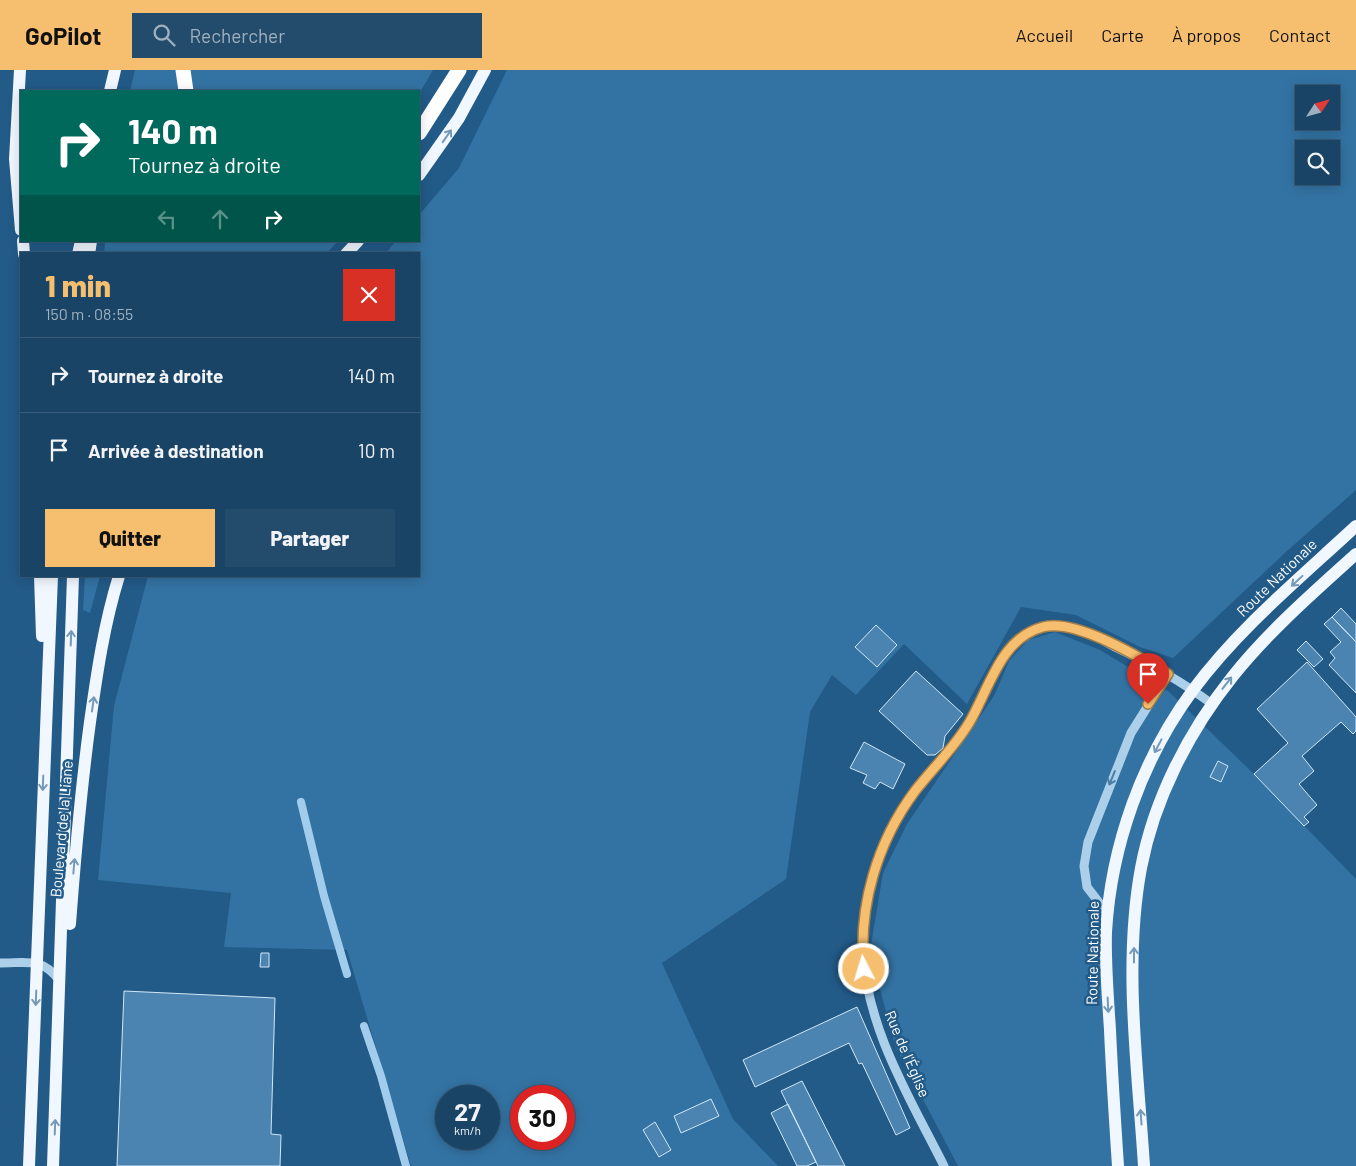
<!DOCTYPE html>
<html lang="fr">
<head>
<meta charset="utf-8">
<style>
	:root { --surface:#1a4466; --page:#234b6c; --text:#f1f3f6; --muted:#9fb0bf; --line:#385c7a; --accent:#f6bf6f }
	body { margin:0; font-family:Barlow,sans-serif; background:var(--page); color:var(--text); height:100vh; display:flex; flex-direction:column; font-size:19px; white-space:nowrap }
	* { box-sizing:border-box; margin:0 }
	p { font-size:16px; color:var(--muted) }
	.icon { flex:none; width:28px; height:28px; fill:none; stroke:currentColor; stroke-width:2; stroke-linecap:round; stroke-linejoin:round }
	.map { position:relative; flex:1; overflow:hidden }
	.sheet { position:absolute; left:20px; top:182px; width:400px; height:325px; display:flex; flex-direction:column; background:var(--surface); border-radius:0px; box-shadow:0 2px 12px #0003,0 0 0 1px var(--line) }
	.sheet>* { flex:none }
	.banner { position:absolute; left:20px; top:20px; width:400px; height:152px; border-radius:0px; box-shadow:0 2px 12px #0003,0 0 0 1px var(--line); background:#00695c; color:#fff; overflow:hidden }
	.needle { width:32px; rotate:54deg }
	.controls { position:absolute; left:1295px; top:15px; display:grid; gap:10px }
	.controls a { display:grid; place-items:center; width:45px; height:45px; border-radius:0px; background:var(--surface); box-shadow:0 2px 12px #0003,0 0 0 1px var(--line); font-size:25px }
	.speed { position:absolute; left:435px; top:1015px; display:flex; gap:10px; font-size:25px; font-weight:700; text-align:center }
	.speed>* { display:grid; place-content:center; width:65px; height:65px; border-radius:50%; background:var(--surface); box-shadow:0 2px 12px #0003,0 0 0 1px var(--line); line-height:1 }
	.speed small { font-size:12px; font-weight:400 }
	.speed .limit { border:8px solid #d22; background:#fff; color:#111 }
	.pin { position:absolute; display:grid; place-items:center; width:42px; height:42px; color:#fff; margin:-51px -21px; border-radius:50% 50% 50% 0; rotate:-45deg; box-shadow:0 0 5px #0007 }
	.pin .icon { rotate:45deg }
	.me { position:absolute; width:55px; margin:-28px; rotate:355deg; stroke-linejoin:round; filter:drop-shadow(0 0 4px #0008) }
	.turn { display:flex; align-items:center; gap:18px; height:105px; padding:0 25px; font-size:22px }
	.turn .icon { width:65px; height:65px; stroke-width:2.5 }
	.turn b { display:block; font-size:35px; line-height:42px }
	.lanes { display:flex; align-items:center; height:48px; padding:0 25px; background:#0003; justify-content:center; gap:25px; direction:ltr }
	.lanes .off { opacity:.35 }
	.round { display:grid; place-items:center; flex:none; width:52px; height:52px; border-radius:0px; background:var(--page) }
	.headline { display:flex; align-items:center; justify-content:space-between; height:85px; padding:0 25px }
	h1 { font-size:30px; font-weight:800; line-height:38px; color:var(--accent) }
	.primary-button { display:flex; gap:10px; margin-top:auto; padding:10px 25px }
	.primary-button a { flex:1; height:58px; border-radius:0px; background:var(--accent); color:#111; font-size:20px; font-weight:800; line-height:58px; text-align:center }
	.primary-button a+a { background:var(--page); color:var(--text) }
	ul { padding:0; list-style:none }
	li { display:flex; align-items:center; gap:15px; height:75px; padding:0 25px; border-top:1px solid var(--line) }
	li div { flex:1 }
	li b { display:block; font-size:19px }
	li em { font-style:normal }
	header { display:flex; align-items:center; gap:30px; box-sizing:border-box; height:70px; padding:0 25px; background:var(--accent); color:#111 }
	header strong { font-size:24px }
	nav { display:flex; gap:28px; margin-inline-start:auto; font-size:18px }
	.search { width:350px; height:45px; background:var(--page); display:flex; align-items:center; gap:12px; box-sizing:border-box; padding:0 18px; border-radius:0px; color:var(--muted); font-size:19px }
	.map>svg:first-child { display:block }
	.green { fill:#3373a3; fill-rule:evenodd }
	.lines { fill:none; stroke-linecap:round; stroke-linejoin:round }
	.stream { stroke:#a1cceb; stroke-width:8 }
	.building { fill:#4b84b0; stroke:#d1e7f7 }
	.minor { stroke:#add0ea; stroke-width:9 }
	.major { stroke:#f1f7fe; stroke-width:12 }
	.highway { stroke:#fff; stroke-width:15 }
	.oneway { stroke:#7599b7 }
	.oneway2 { stroke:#4c7da5 }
	.route-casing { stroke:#a07c48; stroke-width:12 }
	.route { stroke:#f6bf6f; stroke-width:9 }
	.labels { text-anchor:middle; stroke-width:5; stroke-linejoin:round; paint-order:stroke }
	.street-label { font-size:15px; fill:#fff; stroke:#225a88 }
</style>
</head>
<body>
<header>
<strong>GoPilot</strong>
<div class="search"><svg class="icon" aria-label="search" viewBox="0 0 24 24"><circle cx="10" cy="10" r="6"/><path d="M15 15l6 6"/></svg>Rechercher</div>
<nav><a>Accueil</a><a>Carte</a><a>À propos</a><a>Contact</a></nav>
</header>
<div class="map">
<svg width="1356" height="1096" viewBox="0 0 1356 1096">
	<rect width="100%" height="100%" fill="#225a88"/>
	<path class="green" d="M135,0H433L419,24V21H130Z
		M507,0H1356V420L1287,481L1173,588L1140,577L1076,545L1021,537L967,634L904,574L856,625L832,605L810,642L786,809L662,893L733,1049L778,1096H411L347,880L224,877L231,823L98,810L114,636L148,506H419V184H385L396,171H419V145L459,98ZM1304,24H1331V51H1304ZM1304,79H1331V106H1304ZM446,1026H489V1069H446ZM521,1026H564V1069H521Z
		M105,171H338L326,184H104Z
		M85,506H100L90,543L83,540Z
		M1055,562L1100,580L1168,621L1254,704L1356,809V1096H958L895,976L870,881L883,803L907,754L994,626L1009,591L1028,570Z"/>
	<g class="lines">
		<path class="stream" d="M301,732L324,826L347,904
			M364,956L381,1006L406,1096"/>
	</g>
	<path class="building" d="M1341,538L1356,554V572L1332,547Z
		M1332,547L1356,572V623L1329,595L1335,588L1330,582L1341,572L1324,554Z
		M876,555L897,575L877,597L855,577Z
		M1306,571L1323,589L1314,597L1297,580Z
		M1307,592L1356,647V661L1353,664L1341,652L1302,686L1314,701L1299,714L1317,735L1304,747L1309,752L1304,756L1254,704L1288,673L1257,639Z
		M916,601L963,644L945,666L943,678L935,685H927L879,641Z
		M864,672L905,694L893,719L880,712L875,719L863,713L867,705L850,698Z
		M1218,691L1228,696L1221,712L1210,707Z
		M261,883H269V897H260Z
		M124,921L275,928L271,1064L281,1065L280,1096H117Z
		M857,937L910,1058L896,1065L862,993L859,994L849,973L755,1017L743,990Z
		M802,1011L845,1096H818L816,1092L781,1021Z
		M711,1029L719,1046L681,1063L674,1046Z
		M788,1034L816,1092L807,1096H797L771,1043Z
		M655,1052L671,1080L659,1087L643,1060Z"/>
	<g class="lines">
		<path class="minor" d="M1108,844L1087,817L1084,796L1088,772L1131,663L1168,604
			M0,893C28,893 42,887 60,911
			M944,1096C910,1028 865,956 863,878C861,824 882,767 914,723C931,699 953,679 969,654C989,620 999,569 1042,557C1052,554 1065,555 1074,558C1088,562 1102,570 1115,577C1149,593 1181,611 1212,634"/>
		<path class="major" d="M20,0L15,89L21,160
			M110,21L115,0
			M419,105L459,48L485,0
			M23,171L24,184
			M78,184L81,171
			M89,184L91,171
			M346,184L358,171
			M40,506L42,566
			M70,854C75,787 81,719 90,652C97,603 104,554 119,506
			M29,1096L52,506
			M53,1096L73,506
			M1118,1096C1115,1051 1112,1005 1110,960C1108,928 1105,894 1106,862C1111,776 1142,689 1193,620C1239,558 1300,508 1356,456
			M1144,1096C1138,999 1123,895 1141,798C1154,729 1189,661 1233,606C1269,561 1314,522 1356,484"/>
		<path class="highway" d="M183,0L186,21
			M419,63L459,0"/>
	</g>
	<defs><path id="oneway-shaft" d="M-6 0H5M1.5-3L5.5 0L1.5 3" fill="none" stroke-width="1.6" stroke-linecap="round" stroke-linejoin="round" transform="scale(1.25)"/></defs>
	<g class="oneway">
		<use href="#oneway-shaft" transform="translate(447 66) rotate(-55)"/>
		<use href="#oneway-shaft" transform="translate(1297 511) rotate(137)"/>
		<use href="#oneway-shaft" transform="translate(71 568) rotate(-88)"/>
		<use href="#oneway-shaft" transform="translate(1227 613) rotate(-52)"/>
		<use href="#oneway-shaft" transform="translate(93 634) rotate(-82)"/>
		<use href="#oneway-shaft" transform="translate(1158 676) rotate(118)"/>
		<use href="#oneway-shaft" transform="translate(43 713) rotate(92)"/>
		<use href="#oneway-shaft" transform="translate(74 796) rotate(-85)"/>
		<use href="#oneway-shaft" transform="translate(1134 885) rotate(-90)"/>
		<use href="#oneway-shaft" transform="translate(36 928) rotate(92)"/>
		<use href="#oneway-shaft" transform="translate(1108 935) rotate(87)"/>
		<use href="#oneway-shaft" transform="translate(1141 1047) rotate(-94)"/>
		<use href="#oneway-shaft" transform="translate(55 1057) rotate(-88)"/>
	</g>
	<use class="oneway2" href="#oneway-shaft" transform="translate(1112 708) rotate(112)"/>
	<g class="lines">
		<g class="route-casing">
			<path id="route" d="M864,899C858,837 877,772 915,721C933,698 954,678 969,653C989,620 1000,568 1043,557C1075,548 1139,587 1168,604L1148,634"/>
		</g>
		<use href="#route" class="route"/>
	</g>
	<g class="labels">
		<g class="street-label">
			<text transform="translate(1277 508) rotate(-44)" y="5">Route Nationale</text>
			<text transform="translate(62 759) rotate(-85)" y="5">Boulevard de la Liane</text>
			<text transform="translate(1093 883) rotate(-89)" y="5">Route Nationale</text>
			<text transform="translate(907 984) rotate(67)" y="5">Rue de l'Église</text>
		</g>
	</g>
</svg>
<div class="controls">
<a><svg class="needle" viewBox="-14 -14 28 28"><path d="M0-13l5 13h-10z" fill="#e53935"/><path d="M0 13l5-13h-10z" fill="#9fb0bf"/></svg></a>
<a><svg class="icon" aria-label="search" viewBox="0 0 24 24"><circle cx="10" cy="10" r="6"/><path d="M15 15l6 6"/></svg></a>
</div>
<div class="speed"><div>27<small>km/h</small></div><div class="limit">30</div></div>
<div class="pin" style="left:1148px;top:634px;background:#d93025"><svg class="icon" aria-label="arrive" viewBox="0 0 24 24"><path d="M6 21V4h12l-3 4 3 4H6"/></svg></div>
<svg class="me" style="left:864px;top:899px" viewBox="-20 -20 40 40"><circle r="17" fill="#f6bf6f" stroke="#fff" stroke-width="3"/><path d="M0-11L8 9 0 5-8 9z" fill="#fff"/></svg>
<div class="banner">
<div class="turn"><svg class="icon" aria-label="right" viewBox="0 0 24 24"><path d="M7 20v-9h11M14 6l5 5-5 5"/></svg><div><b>140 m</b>Tournez à droite</div></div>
<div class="lanes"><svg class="icon off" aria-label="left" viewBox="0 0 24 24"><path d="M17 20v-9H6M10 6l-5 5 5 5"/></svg><svg class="icon off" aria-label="ahead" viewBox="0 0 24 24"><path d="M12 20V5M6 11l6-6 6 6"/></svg><svg class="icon" aria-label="right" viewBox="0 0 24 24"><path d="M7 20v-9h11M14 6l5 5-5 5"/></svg></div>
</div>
<section class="sheet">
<div class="headline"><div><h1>1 min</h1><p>150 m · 08:55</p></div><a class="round" style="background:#d93025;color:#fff"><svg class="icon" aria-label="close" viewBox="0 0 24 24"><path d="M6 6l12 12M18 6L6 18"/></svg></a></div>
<ul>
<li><svg class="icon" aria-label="right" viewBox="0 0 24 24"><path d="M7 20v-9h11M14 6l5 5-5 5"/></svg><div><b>Tournez à droite</b></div><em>140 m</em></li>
<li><svg class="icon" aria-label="arrive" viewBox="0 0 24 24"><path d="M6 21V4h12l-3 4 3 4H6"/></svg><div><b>Arrivée à destination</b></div><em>10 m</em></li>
</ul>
<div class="primary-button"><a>Quitter</a><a>Partager</a></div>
</section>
</div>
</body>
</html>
